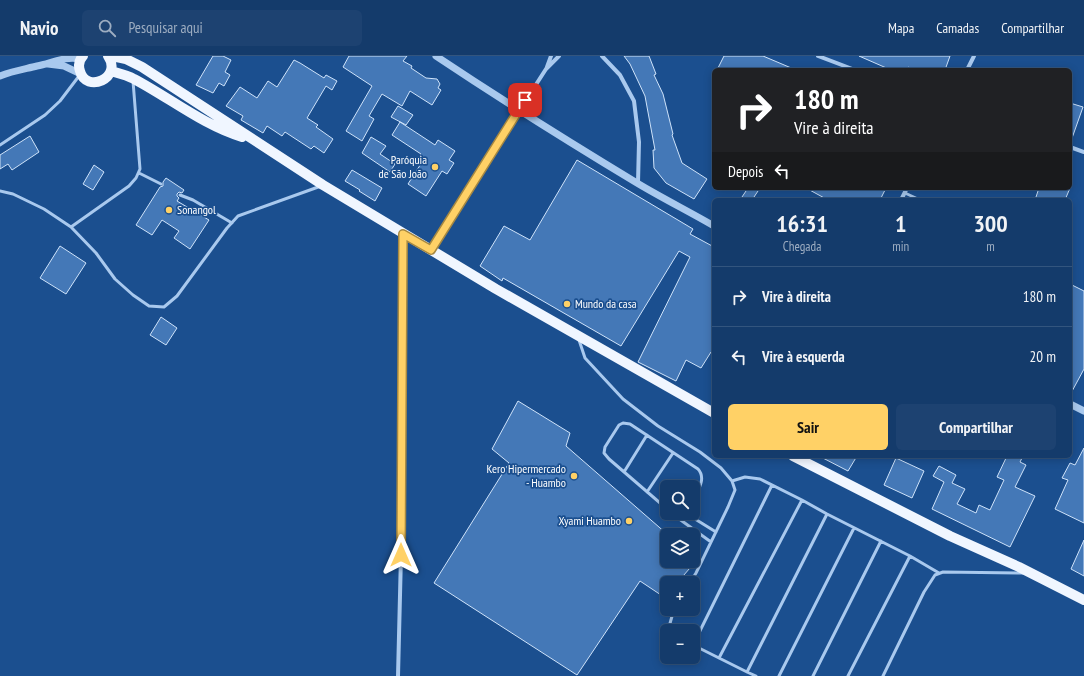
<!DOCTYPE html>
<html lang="pt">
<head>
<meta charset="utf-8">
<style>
	:root { --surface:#143b6b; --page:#1d4271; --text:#f1f3f6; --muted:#9dadc1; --line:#33557e; --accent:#ffd166 }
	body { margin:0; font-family:"PT Sans Narrow",sans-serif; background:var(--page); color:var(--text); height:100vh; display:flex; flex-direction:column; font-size:15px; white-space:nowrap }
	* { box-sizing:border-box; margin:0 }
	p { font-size:13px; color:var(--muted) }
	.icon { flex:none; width:22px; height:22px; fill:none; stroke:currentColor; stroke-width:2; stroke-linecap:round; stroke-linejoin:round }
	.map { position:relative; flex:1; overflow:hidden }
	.details { position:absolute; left:712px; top:142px; width:360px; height:260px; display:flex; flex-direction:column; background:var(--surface); border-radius:6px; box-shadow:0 2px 10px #0003,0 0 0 1px var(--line) }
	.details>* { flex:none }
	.top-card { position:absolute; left:712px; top:12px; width:360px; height:122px; border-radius:6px; box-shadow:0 2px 10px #0003,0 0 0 1px var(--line); background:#202124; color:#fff; overflow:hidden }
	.controls { position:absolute; left:660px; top:424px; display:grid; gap:8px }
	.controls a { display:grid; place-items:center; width:40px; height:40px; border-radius:6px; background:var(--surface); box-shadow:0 2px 10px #0003,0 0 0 1px var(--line); font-size:20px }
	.pin { position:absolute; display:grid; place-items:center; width:34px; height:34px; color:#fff; margin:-17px; border-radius:8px; box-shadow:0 2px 6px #0006 }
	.me { position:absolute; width:44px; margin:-22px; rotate:0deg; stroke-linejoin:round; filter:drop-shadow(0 0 3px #0008) }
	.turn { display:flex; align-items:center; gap:14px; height:84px; padding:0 16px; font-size:18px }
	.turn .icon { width:52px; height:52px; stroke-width:2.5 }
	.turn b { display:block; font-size:28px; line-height:34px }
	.then { display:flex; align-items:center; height:38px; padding:0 16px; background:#0003; gap:8px; font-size:15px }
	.eta { display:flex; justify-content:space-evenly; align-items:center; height:68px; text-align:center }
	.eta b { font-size:24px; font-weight:700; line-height:28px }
	.action { display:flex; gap:8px; margin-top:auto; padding:8px 16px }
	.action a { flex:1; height:46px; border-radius:6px; background:var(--accent); color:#111; font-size:16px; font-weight:700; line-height:46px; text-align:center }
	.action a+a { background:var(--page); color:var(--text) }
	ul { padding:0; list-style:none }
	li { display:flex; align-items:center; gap:12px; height:60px; padding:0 16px; border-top:1px solid var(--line) }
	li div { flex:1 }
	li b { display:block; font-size:15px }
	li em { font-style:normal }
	header { display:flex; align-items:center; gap:24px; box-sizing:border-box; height:56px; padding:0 20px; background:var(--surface); border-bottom:1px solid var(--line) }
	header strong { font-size:19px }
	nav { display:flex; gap:22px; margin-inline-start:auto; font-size:14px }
	.search { width:280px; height:36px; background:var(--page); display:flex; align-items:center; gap:10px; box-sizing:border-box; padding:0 14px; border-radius:6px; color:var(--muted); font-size:15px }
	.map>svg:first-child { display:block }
	.building { fill:#4478b7; stroke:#cfe3fa }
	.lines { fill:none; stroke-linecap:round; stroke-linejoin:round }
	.service { stroke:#a9c9ee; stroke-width:3 }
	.minor { stroke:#a9c9ee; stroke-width:4 }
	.tertiary { stroke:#a9c9ee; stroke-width:7 }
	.primary { stroke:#f0f6ff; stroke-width:10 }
	.route-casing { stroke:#a68842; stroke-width:10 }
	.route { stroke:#ffd166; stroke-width:7 }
	.poi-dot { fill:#ffd166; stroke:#1b4f8f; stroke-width:1.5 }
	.labels { text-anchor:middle; stroke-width:3.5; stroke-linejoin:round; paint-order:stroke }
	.poi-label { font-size:12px; fill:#fff; stroke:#1b4f8f; text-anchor:end }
</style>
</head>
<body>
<header>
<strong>Navio</strong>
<div class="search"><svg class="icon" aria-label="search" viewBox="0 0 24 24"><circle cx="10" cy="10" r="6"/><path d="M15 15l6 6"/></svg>Pesquisar aqui</div>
<nav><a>Mapa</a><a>Camadas</a><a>Compartilhar</a></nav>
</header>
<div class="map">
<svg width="1084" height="620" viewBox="0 0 1084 620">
	<rect width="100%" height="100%" fill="#1b4f8f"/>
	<path class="building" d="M213,0H223L231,4L225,16L230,19L224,30L219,27L213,37L196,29Z
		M349,0H407L403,5L412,10L411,12L426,22L437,23L440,28L438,32L441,34L432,49L410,35L402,50L382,38L369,60L374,63L362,85L346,75L372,30L343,11Z
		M624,0H649L656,18L654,19L663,38L673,78L672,79L682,107L707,123L694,143L666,127L654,112L653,94H655L645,40L630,8Z
		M724,0H763L796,14H717Z
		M859,0H950L945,14H914L908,11L906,14H891Z
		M294,4L300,7L324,22L326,19L337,25L332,34L326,30L307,62L318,69L316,71L333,83L324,97L314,90L311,93L285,76L282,80L267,70L263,77L241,64L243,60L226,50L240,31L257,42L268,25L277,31Z
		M1070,47L1083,51L1071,85H1070Z
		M398,50L413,59L406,69L391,61Z
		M400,66L435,89L438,84L455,95L449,104L454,107L447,118L442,115L426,140L408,128L424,103L419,101L421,98L392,79Z
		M30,80L39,96L12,114L8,108L0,113V99Z
		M371,81L386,90L380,98L395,108L390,116L362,97Z
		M577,104L693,173L690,178L714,191V297L711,296L701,312L686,304L676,325L638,306L690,201L679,195L621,290L503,222L502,225L480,210L504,170L530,184Z
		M94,109L104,116L93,134L83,128Z
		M352,114L382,132L375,145L359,135L360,134L345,125Z
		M166,122L184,134L182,137L179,136L177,138V140L179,142L177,145L209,164L190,193L174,182L179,175L162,164L152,179L136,169L160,131L163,130V126Z
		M748,132H760L752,144H740Z
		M806,132H886L880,144H828Z
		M1039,132H1070L1065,144H1035Z
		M60,190L86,207L66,238L40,222Z
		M1070,228L1084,235V313L1070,339Z
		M161,261L177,272L166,289L150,279Z
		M518,345L570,377L566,390L667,478V505H696L677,527H667V543L640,525L577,619L434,527L509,407L492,393Z
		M1084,392V467L1055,453L1068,424L1062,422L1070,407L1075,409Z
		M819,400H857L848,415Z
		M1007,400H1023L1020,406L1026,409L1015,431L1035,440L1010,491L932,453L944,426L933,420L939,410L956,419L952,427L965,433L957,448L976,457L979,449L990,454L1004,424L997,421Z
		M896,402L924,415L912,442L884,429Z
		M1084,484V520L1071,513Z"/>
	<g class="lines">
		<path class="service" d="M0,89L45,59L60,45L79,20
			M139,117L161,128
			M0,135L13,138L44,153L71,171L96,197L115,223L133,239L149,250L164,251L177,240L227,172L238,160L321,130
			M905,137L920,144
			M180,139L193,144L232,167
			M71,171L129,130L136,122L140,113L133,25
			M579,284L585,302L623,343L658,370L700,396L721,412L732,425L735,434L728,451L696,517L690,527
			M624,416L647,379
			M732,425L745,421L760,423L802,444L827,458L910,500L939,517
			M647,436L673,397
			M667,453L609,403L604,397L605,391L619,369L623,367L630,368L698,413C707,423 697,435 693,445
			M672,457L682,465L711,486
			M690,457L695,463L716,476
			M671,575L669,571L674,553
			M693,589L772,429
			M693,589L747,616L756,620
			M719,602L802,444
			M747,616L827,458
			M779,620L854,472
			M813,620L881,485
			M848,620L910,500
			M883,620L924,536L935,519L943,516L1023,517"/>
		<path class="minor" d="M602,0L620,19L634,45L639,86L638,127
			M818,0L855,14
			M547,11L551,0
			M967,14L974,0
			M1070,91L1084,96
			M901,144L907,132
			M431,194L519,55L546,13L559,0
			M398,620L401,499L403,178"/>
		<path class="tertiary" d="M436,0C502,44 569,86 637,127C662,142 688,155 714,170
			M48,8L64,10L81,18
			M0,20C12,15 25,13 37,10C52,7 65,0 80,3
			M1070,348L1084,355"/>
		<path class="primary" d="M83,0C79,4 78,9 80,15C86,38 123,22 108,0
			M112,0L126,3L142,11L323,129L496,233L714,357
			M111,15C118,17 127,19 134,23C170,42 203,69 242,81
			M793,400L950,480L1019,511L1084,544"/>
	</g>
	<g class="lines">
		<g class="route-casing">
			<path id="route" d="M401,499L403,178L431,194L525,44"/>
		</g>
		<use href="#route" class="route"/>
	</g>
	<g class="poi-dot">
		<circle cx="435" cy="111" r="4"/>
		<circle cx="169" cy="154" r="4"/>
		<circle cx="567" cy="248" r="4"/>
		<circle cx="574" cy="420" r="4"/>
		<circle cx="629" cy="465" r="4"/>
	</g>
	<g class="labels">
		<g class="poi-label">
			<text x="427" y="108">Paróquia<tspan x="427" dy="14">de São João</tspan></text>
			<text x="177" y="158" text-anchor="start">Sonangol</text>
			<text x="575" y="252" text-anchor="start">Mundo da casa</text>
			<text x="566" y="417">Kero Hipermercado<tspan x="566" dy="14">- Huambo</tspan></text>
			<text x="621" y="469">Xyami Huambo</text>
		</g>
	</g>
</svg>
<div class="controls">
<a><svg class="icon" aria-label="search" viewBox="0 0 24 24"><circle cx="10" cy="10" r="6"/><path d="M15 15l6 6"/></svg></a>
<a><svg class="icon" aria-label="layers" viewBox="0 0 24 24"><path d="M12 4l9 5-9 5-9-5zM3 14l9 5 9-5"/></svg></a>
<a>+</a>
<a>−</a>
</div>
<div class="pin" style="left:525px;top:44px;background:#d93025"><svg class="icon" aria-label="arrive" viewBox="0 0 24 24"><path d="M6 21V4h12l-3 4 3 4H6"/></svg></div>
<svg class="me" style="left:401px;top:499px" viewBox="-20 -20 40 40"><path d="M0-17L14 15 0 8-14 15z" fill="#ffd166" stroke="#fff" stroke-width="4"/></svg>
<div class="top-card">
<div class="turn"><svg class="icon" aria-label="right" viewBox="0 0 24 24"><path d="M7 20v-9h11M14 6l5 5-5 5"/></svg><div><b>180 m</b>Vire à direita</div></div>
<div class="then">Depois<svg class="icon" aria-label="left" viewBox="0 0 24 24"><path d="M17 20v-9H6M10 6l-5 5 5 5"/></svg></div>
</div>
<section class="details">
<div class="eta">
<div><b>16:31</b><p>Chegada</p></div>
<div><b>1</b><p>min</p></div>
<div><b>300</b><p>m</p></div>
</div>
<ul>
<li><svg class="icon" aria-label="right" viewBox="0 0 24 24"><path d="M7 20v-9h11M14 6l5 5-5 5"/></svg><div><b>Vire à direita</b></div><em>180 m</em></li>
<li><svg class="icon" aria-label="left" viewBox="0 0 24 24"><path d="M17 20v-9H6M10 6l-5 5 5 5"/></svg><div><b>Vire à esquerda</b></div><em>20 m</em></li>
</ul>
<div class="action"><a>Sair</a><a>Compartilhar</a></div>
</section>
</div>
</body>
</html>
